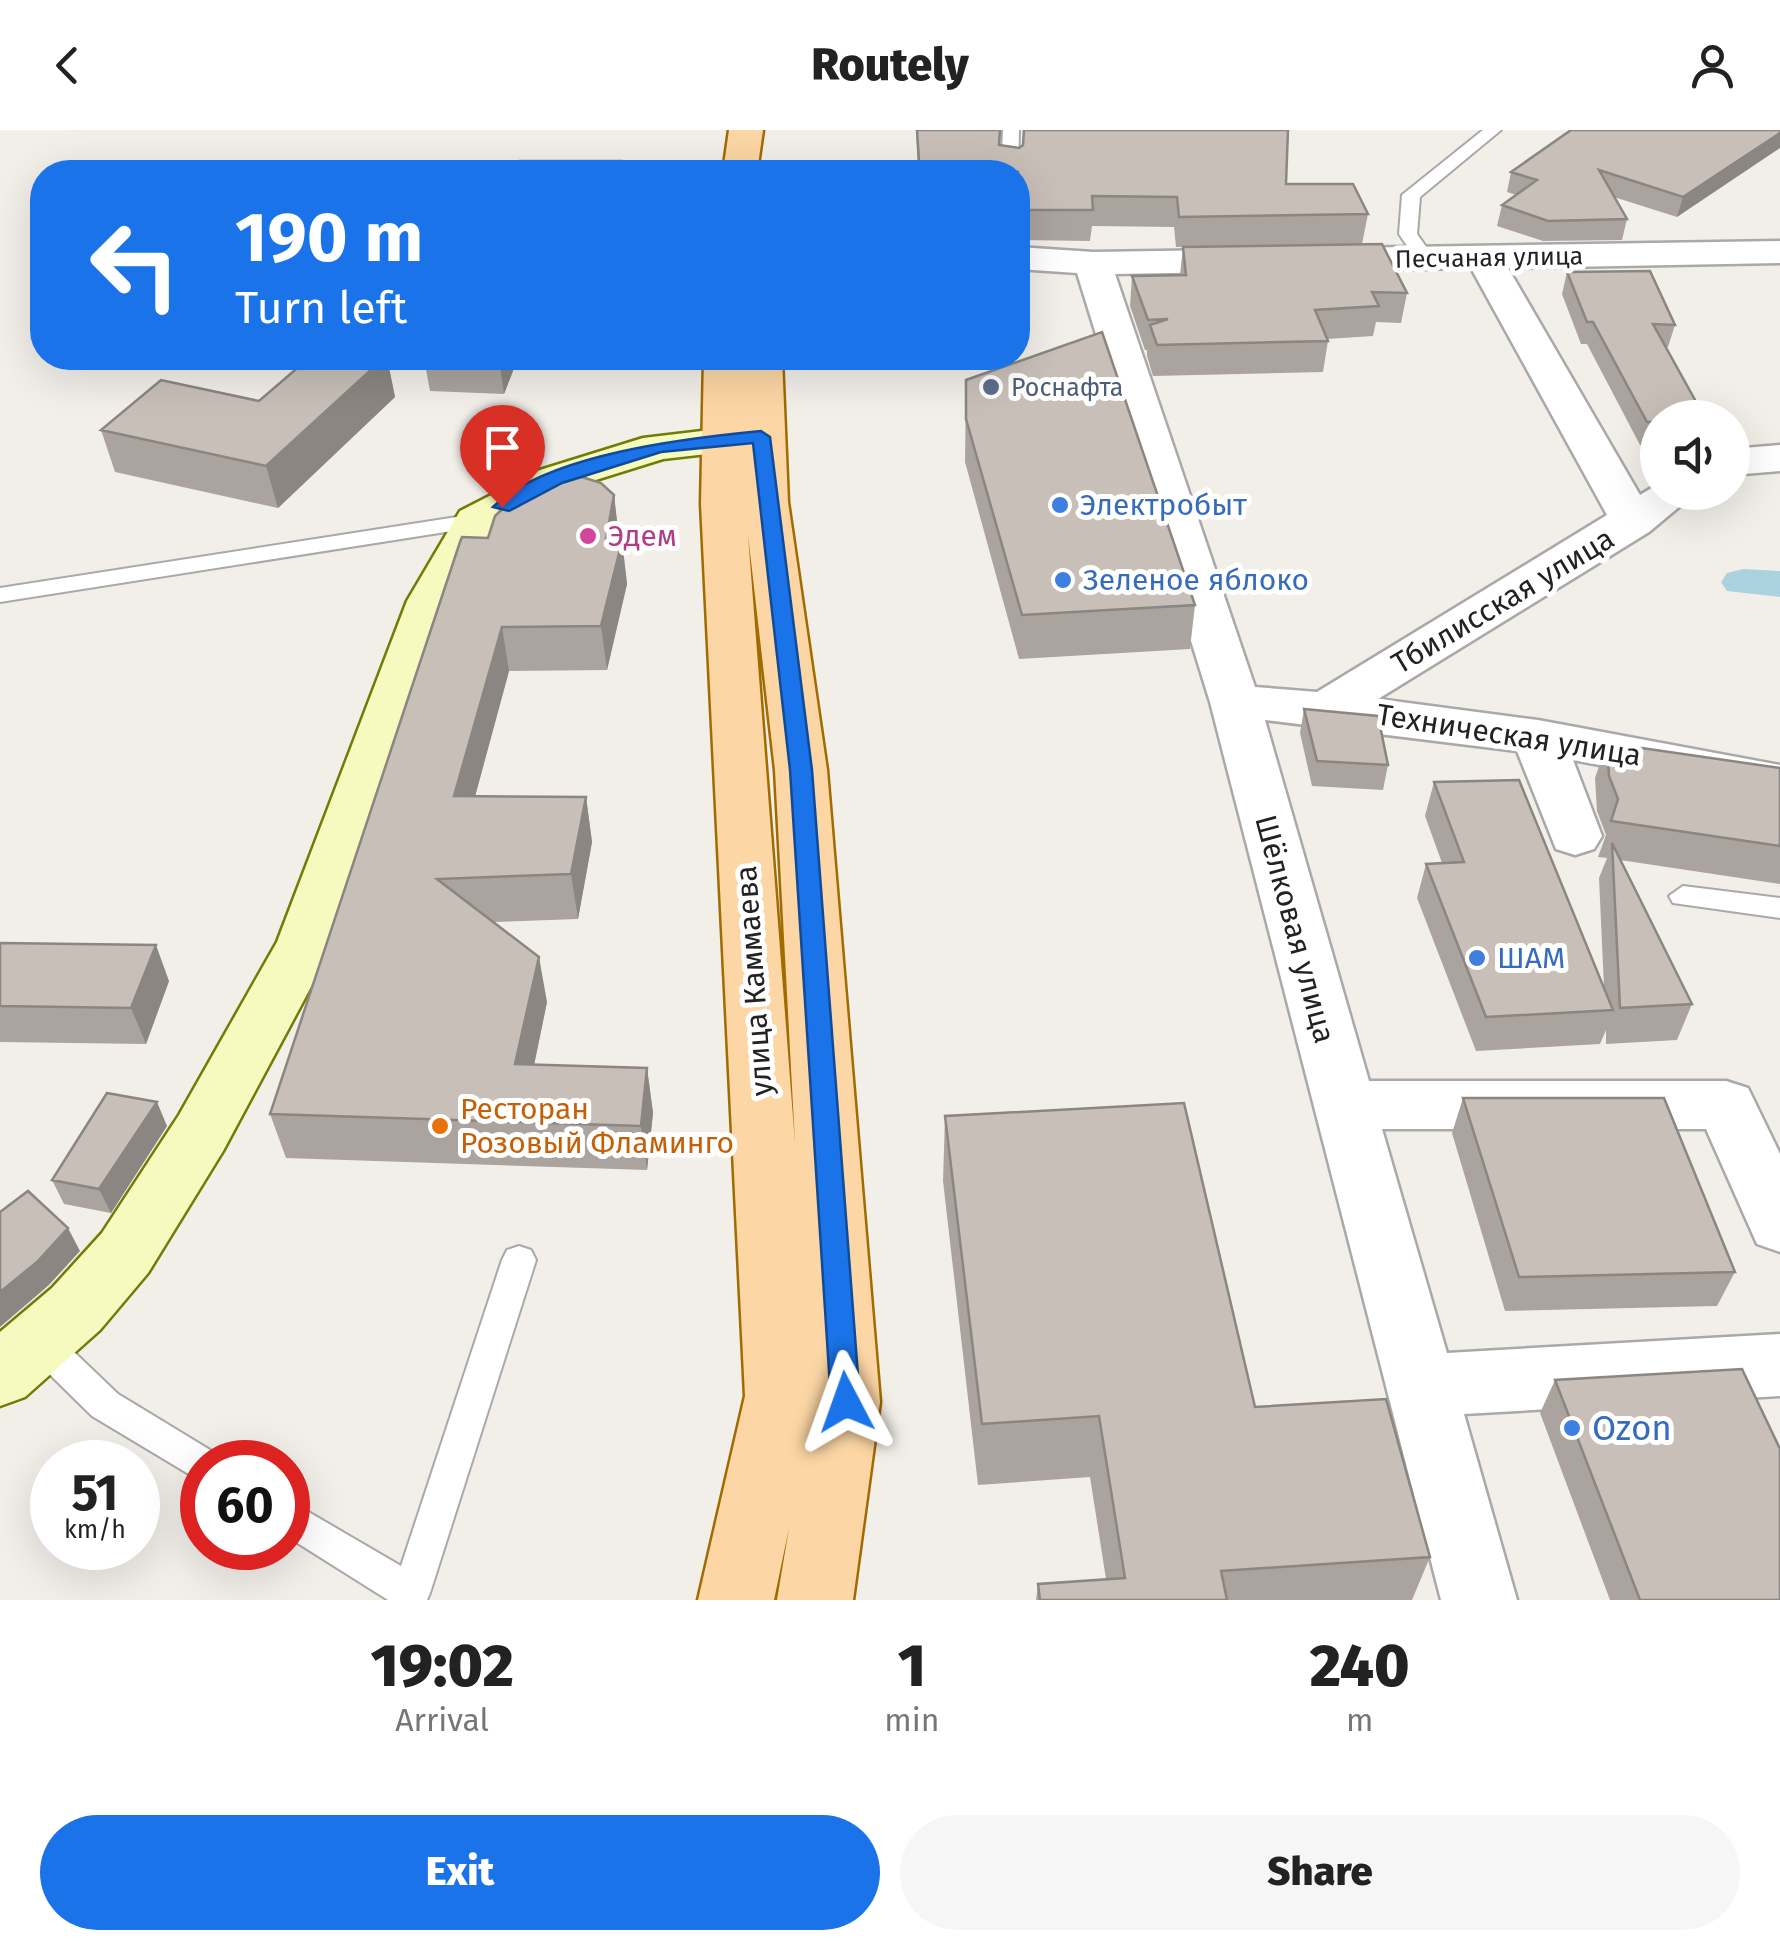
<!DOCTYPE html>
<html lang="en">
<head>
<meta charset="utf-8">
<style>
	:root { --surface:#fff; --page:#f6f6f6; --text:#222; --muted:#767676; --accent:#1a73e8 }
	body { margin:0; font-family:"Fira Sans",sans-serif; background:var(--page); color:var(--text); height:100vh; display:flex; flex-direction:column; font-size:38px; white-space:nowrap }
	* { box-sizing:border-box; margin:0 }
	p { font-size:32px; color:var(--muted) }
	.icon { flex:none; width:55px; height:55px; fill:none; stroke:currentColor; stroke-width:2; stroke-linecap:round; stroke-linejoin:round }
	.map { position:relative; height:1470px; overflow:hidden }
	.sheet { display:flex; flex-direction:column; background:var(--surface); flex:1 }
	.sheet>* { flex:none }
	.top-card { position:absolute; left:30px; top:30px; width:1000px; height:210px; border-radius:40px; box-shadow:0 10px 40px #0002; background:#1a73e8; color:#fff; overflow:hidden }
	.controls { position:absolute; left:1640px; top:270px; display:grid; gap:20px }
	.controls a { display:grid; place-items:center; width:110px; height:110px; border-radius:50%; background:var(--surface); box-shadow:0 10px 40px #0002; font-size:50px }
	.speed { position:absolute; left:30px; top:1310px; display:flex; gap:20px; font-size:50px; font-weight:700; text-align:center }
	.speed>* { display:grid; place-content:center; width:130px; height:130px; border-radius:50%; background:var(--surface); box-shadow:0 10px 40px #0002; line-height:1 }
	.speed small { font-size:25px; font-weight:400 }
	.speed .limit { border:15px solid #d22; background:#fff; color:#111 }
	.pin { position:absolute; display:grid; place-items:center; width:85px; height:85px; color:#fff; margin:-102px -42px; border-radius:50% 50% 50% 0; rotate:-45deg; box-shadow:0 0 10px #0007 }
	.pin .icon { rotate:45deg }
	.me { position:absolute; width:110px; margin:-55px; rotate:356deg; stroke-linejoin:round; filter:drop-shadow(0 0 8px #0008) }
	.turn { display:flex; align-items:center; gap:35px; height:210px; padding:0 40px; font-size:45px }
	.turn .icon { width:130px; height:130px; stroke-width:2.5 }
	.turn b { display:block; font-size:70px; line-height:85px }
	.eta { display:flex; justify-content:space-evenly; align-items:center; height:170px; text-align:center }
	.eta b { font-size:60px; font-weight:800; line-height:70px }
	.primary-button { display:flex; gap:20px; margin-top:auto; padding:20px 40px }
	.primary-button a { flex:1; height:115px; border-radius:60px; background:var(--accent); color:#fff; font-size:40px; font-weight:800; line-height:115px; text-align:center }
	.primary-button a+a { background:var(--page); color:var(--text) }
	header { display:flex; justify-content:space-between; align-items:center; height:130px; padding:0 40px; background:var(--surface); font-size:45px; font-weight:800 }
	.map>svg:first-child { display:block }
	.lines { fill:none; stroke-linecap:round; stroke-linejoin:round }
	.canal { fill:#aad3df; fill-rule:evenodd }
	.lane-casing { stroke:#a9a9a9; stroke-width:4 }
	.street-casing { stroke:#a9a9a9; stroke-width:5 }
	.secondary-casing { stroke:#707d05; stroke-width:5 }
	.primary-casing { stroke:#a06b00; stroke-width:5 }
	.lane { fill:#fff; fill-rule:evenodd }
	.street { fill:#fff; fill-rule:evenodd }
	.secondary { fill:#f7fabf; fill-rule:evenodd }
	.primary { fill:#fcd6a4; fill-rule:evenodd }
	.wall { fill:#aba49e }
	.shaded-wall { fill:#8b8681 }
	.building { fill:#c7bfb8; stroke:#8b8681; stroke-width:2.5 }
	.route { fill:#1a73e8; stroke:#114b97; stroke-width:2.5 }
	.service-dot { fill:#5c6f8a; stroke:#fff; stroke-width:4 }
	.shop-dot { fill:#3f7fe0; stroke:#fff; stroke-width:4 }
	.hotel-dot { fill:#d1479c; stroke:#fff; stroke-width:4 }
	.food-dot { fill:#e8710a; stroke:#fff; stroke-width:4 }
	.labels { text-anchor:middle; stroke-width:10; stroke-linejoin:round; paint-order:stroke }
	.far-street-label { font-size:25px; fill:#222; stroke:#fff }
	.far-service-label { font-size:25px; fill:#4e5e75; stroke:#fff; text-anchor:start }
	.shop-label { font-size:30px; fill:#366cbe; stroke:#fff; text-anchor:start }
	.hotel-label { font-size:30px; fill:#b23c85; stroke:#fff; text-anchor:start }
	.street-label { font-size:30px; fill:#222; stroke:#fff }
	.food-label { font-size:30px; fill:#c56008; stroke:#fff; text-anchor:start }
	.near-shop-label { font-size:35px; fill:#366cbe; stroke:#fff; text-anchor:start }
</style>
</head>
<body>
<header><svg class="icon" aria-label="back" viewBox="0 0 24 24"><path d="M15 5l-7 7 7 7"/></svg>Routely<svg class="icon" aria-label="person" viewBox="0 0 24 24"><circle cx="12" cy="8" r="4"/><path d="M4 21q1-7 8-7t8 7"/></svg></header>
<div class="map">
<svg width="1780" height="1470" viewBox="0 0 1780 1470">
	<rect width="100%" height="100%" fill="#f2efe9"/>
	<g class="lines">
		<path class="canal" d="M1743,439L1780,441V467L1727,461L1721,452L1727,443Z"/>
		<g class="lane-casing">
			<path id="lane" d="M1003,0H1019L1018,44L1001,42Z
				M1483,0H1501L1420,67L1417,104L1434,128L1418,132L1399,104L1402,65Z
				M476,384L487,391L484,396L0,472V458Z
				M1683,756L1780,768V788L1673,773L1669,766Z
				M519,1116L531,1120L536,1130L430,1463L427,1470H388L288,1407V1370L401,1436L502,1130L507,1120Z
				M39,1196L51,1200L118,1264L215,1323L219,1332H202V1352L92,1286L27,1222L22,1211L27,1200Z"/>
		</g>
		<g class="street-casing">
			<path id="street" d="M1780,111V133L1508,138L1640,365L1658,354V362H1697L1649,402L1378,569L1538,590L1780,635V669L1573,630L1602,706L1594,719L1575,725L1556,719L1517,621L1265,590L1369,951H1726L1748,958L1780,1024V1122L1757,1114L1706,999H1382L1447,1223L1780,1204V1266L1464,1284L1517,1470H1441L1210,572L1077,143L1018,139V117L1093,122ZM1471,138L1607,385L1317,562L1255,557L1115,144Z
				M1780,315V341L1732,345V319Z"/>
		</g>
		<g class="secondary-casing">
			<path id="secondary" d="M761,294L776,298L782,307L776,316L663,329L570,358L494,399L455,471L335,812L223,1021L148,1143L100,1200L25,1267L0,1276V1202L52,1158L102,1103L179,985L277,812L407,471L460,381L540,340L643,308Z"/>
		</g>
		<g class="primary-casing">
			<path id="primary" d="M729,0H763L757,42H723Z
				M704,228H782L788,372L827,640L880,1272L853,1470H777L789,1398L774,1470H698L745,1266L701,374ZM748,405L775,640L795,1013Z"/>
		</g>
		<use href="#lane" class="lane"/>
		<use href="#street" class="street"/>
		<use href="#secondary" class="secondary"/>
		<use href="#primary" class="primary"/>
	</g>
	<path class="wall" d="M916,0H1000L999,15L1286,54L1368,84L1362,114L1176,117L1174,97L1092,96L1090,111L1018,110V42H918Z
		M1780,0L1677,87L1614,67L1627,89L1622,110L1543,111L1497,96L1502,75L1516,65L1507,62L1511,42Z
		M1183,117L1407,163L1401,193L1376,192L1373,206L1327,209L1328,211L1323,242L1153,246L1147,226V220H1145L1130,176L1132,146L1180,145Z
		M1567,142L1675,195L1668,217H1666L1658,288V315H1640L1587,214H1581L1562,164Z
		M309,228H387L395,267L278,378L115,342L101,300L259,271Z
		M518,228L504,264L430,261L425,234Z
		M966,250L1195,475L1190,519L1019,529L965,332Z
		M614,365L619,410L622,411L627,454L607,540L509,541L475,666L586,667L592,712L578,789L494,792L547,872L534,935L647,938L653,983L647,1040L286,1028L270,984L488,408Z
		M1304,579L1388,635L1383,660L1312,656L1300,603Z
		M1607,613L1780,638V754L1620,730L1692,874L1677,910L1606,914V900L1600,914L1476,921L1417,768L1426,734L1442,733L1425,686L1434,652L1604,857L1599,748L1607,728L1598,727L1606,705L1597,681L1595,648Z
		M0,813L169,851L146,914L0,912Z
		M1463,968L1735,1142L1717,1176L1505,1181L1452,1003Z
		M945,986L1255,1277L1430,1427L1412,1470H1036L1038,1454L1106,1449L1090,1347L978,1355L943,1051Z
		M167,996L111,1083L64,1074L52,1050Z
		M1555,1250L1780,1470H1610L1540,1283Z"/>
	<path class="shaded-wall" d="M1780,3V18L1677,87L1683,67Z
		M384,228H387L395,267L278,378L266,336Z
		M504,228H518L504,264L500,236Z
		M614,365L619,408L611,452L606,409Z
		M622,411L627,454L607,540L601,496Z
		M502,497L509,541L463,711L454,666Z
		M586,667L592,712L578,789L571,744Z
		M156,815L169,851L146,914L131,878Z
		M539,827L547,872L525,979L515,934Z
		M647,938L653,983L647,1040L641,996Z
		M157,972L167,996L111,1083L99,1059Z
		M68,1098L80,1121L49,1155L0,1197V1162Z"/>
	<path class="building" d="M917,0H1000L999,15L1019,18L1023,15L1024,0H1288L1286,54H1353L1368,84L1179,87L1177,67L1092,66L1093,80H1018V42H987V33L919,31Z
		M1571,0H1780V3L1683,67L1599,40L1627,89L1548,91L1502,75L1537,50L1511,42Z
		M520,31H621L617,42H516Z
		M1382,114L1407,163L1372,162L1379,176L1315,180L1328,211L1157,215L1150,195L1168,189L1148,190L1132,146L1186,145L1183,117Z
		M1650,141L1675,195L1653,194L1705,288H1658V292H1647L1593,192H1587L1567,142Z
		M1102,202L1195,475L1022,485L966,289V250Z
		M309,228H384L266,336L101,300L161,250L259,271Z
		M427,228H504L500,236L425,234Z
		M582,347L601,353L614,365L606,409L622,411L601,496L502,497L454,666L586,667L571,744L437,749L539,827L515,934L647,938L641,996L270,984L460,412L462,407L488,408L495,386L524,358L544,349Z
		M1304,579L1378,586L1388,635L1317,631Z
		M1607,613L1780,638V716L1611,691L1618,669L1609,646Z
		M1519,650L1613,880L1486,887L1426,734L1464,732L1434,652Z
		M1612,713L1692,874L1620,878Z
		M0,813L156,815L131,878L0,876Z
		M107,963L157,972L99,1059L52,1050Z
		M1463,968H1664L1735,1142L1519,1147Z
		M1184,973L1255,1277L1386,1269L1430,1427L1221,1441L1227,1470H1040L1038,1454L1125,1448L1099,1286L982,1294L945,986Z
		M28,1061L68,1098L37,1132L0,1162V1082Z
		M1742,1239L1780,1319V1470H1640L1555,1250Z"/>
	<path class="route" d="M761,301L770,307L812,640L860,1272L856,1281L846,1285L835,1281L831,1272L790,640L753,313L661,322L562,353L509,381L493,377C547,324 688,308 761,301Z"/>
	<circle class="service-dot" cx="991" cy="257" r="10"/>
	<g class="shop-dot">
		<circle cx="1060" cy="375" r="10"/>
		<circle cx="1063" cy="450" r="10"/>
		<circle cx="1477" cy="828" r="10"/>
		<circle cx="1572" cy="1298" r="10"/>
	</g>
	<circle class="hotel-dot" cx="588" cy="406" r="10"/>
	<circle class="food-dot" cx="440" cy="996" r="10"/>
	<g class="labels">
		<g class="far-street-label">
			<text transform="translate(1489 127) rotate(-1)" y="9">Песчаная улица</text>
		</g>
		<g class="far-service-label">
			<text x="1011" y="266">Роснафта</text>
		</g>
		<g class="shop-label">
			<text x="1080" y="385">Электробыт</text>
			<text x="1083" y="460">Зеленое яблоко</text>
			<text x="1497" y="838">ШАМ</text>
		</g>
		<g class="hotel-label">
			<text x="608" y="416">Эдем</text>
		</g>
		<g class="street-label">
			<text transform="translate(1503 471) rotate(-31)" y="10">Тбилисская улица</text>
			<text transform="translate(1509 605) rotate(9)" y="10">Техническая улица</text>
			<text transform="translate(1295 799) rotate(75)" y="10">Шёлковая улица</text>
			<text transform="translate(754 851) rotate(-94)" y="10">улица Каммаева</text>
		</g>
		<g class="food-label">
			<text x="460" y="989">Ресторан<tspan x="460" dy="34">Розовый Фламинго</tspan></text>
		</g>
		<g class="near-shop-label">
			<text x="1592" y="1310">Ozon</text>
		</g>
	</g>
</svg>
<div class="controls">
<a><svg class="icon" aria-label="sound" viewBox="0 0 24 24"><path d="M4 9h4l5-4v14l-5-4H4zM17 9q2 3 0 6"/></svg></a>
</div>
<div class="speed"><div>51<small>km/h</small></div><div class="limit">60</div></div>
<div class="pin" style="left:502px;top:377px;background:#d93025"><svg class="icon" aria-label="arrive" viewBox="0 0 24 24"><path d="M6 21V4h12l-3 4 3 4H6"/></svg></div>
<svg class="me" style="left:846px;top:1272px" viewBox="-20 -20 40 40"><path d="M0-17L14 15 0 8-14 15z" fill="#1a73e8" stroke="#fff" stroke-width="4"/></svg>
<div class="top-card">
<div class="turn"><svg class="icon" aria-label="left" viewBox="0 0 24 24"><path d="M17 20v-9H6M10 6l-5 5 5 5"/></svg><div><b>190 m</b>Turn left</div></div>
</div>
</div>
<section class="sheet">
<div class="eta">
<div><b>19:02</b><p>Arrival</p></div>
<div><b>1</b><p>min</p></div>
<div><b>240</b><p>m</p></div>
</div>
<div class="primary-button"><a>Exit</a><a>Share</a></div>
</section>
</body>
</html>
